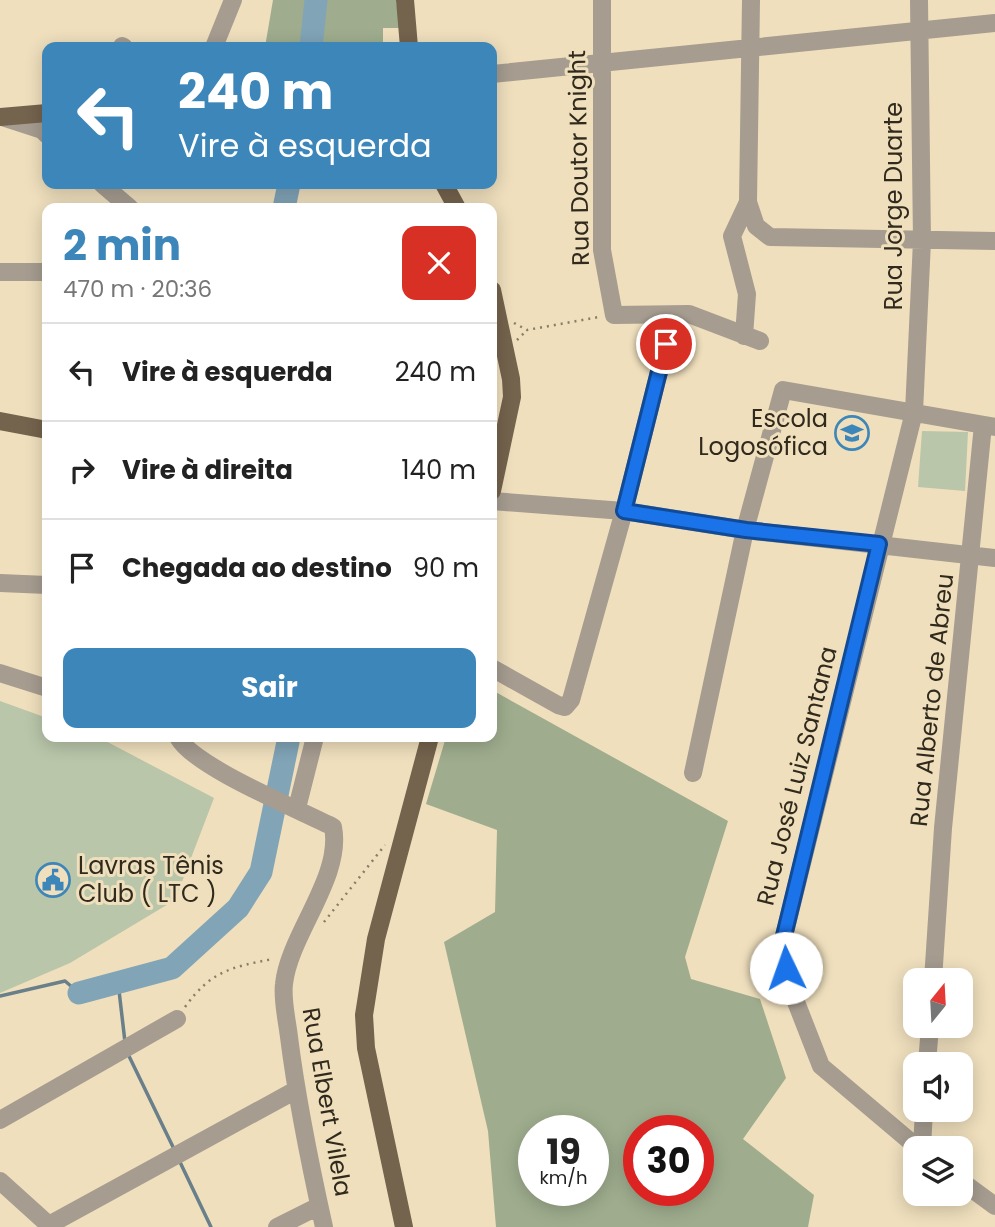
<!DOCTYPE html>
<html lang="pt">
<head>
<meta charset="utf-8">
<style>
	:root { --surface:#fff; --page:#f6f6f6; --text:#222; --muted:#767676; --line:#e0e0e0; --accent:#3c86ba }
	body { margin:0; font-family:Poppins,sans-serif; background:var(--page); color:var(--text); height:100vh; display:flex; flex-direction:column; font-size:26px; white-space:nowrap }
	* { box-sizing:border-box; margin:0 }
	p { font-size:23px; color:var(--muted) }
	.icon { flex:none; width:38px; height:38px; fill:none; stroke:currentColor; stroke-width:2; stroke-linecap:round; stroke-linejoin:round }
	.map { position:relative; flex:1; overflow:hidden }
	.details { position:absolute; left:42px; top:203px; width:455px; height:539px; display:flex; flex-direction:column; background:var(--surface); border-radius:14px; box-shadow:0 4px 18px #0003 }
	.details>* { flex:none }
	.top-card { position:absolute; left:42px; top:42px; width:455px; height:147px; border-radius:14px; box-shadow:0 4px 18px #0003; background:#3c86ba; color:#fff; overflow:hidden }
	.needle { width:46px; rotate:18deg }
	.controls { position:absolute; left:903px; top:968px; display:grid; gap:14px }
	.controls a { display:grid; place-items:center; width:70px; height:70px; border-radius:14px; background:var(--surface); box-shadow:0 4px 18px #0003; font-size:35px }
	.speed { position:absolute; left:518px; top:1115px; display:flex; gap:14px; font-size:35px; font-weight:700; text-align:center }
	.speed>* { display:grid; place-content:center; width:91px; height:91px; border-radius:50%; background:var(--surface); box-shadow:0 4px 18px #0003; line-height:1 }
	.speed small { font-size:18px; font-weight:400 }
	.speed .limit { border:10px solid #d22; background:#fff; color:#111 }
	.pin { position:absolute; display:grid; place-items:center; width:60px; height:60px; color:#fff; margin:-30px; border:4px solid #fff; border-radius:50%; box-shadow:0 2px 7px #0007 }
	.me { position:absolute; width:77px; margin:-38px; rotate:357deg; stroke-linejoin:round; filter:drop-shadow(0 0 5px #0008) }
	.turn { display:flex; align-items:center; gap:24px; height:147px; padding:0 21px; font-size:32px }
	.turn .icon { width:91px; height:91px; stroke-width:2.5 }
	.turn b { display:block; font-size:49px; line-height:60px }
	.round { display:grid; place-items:center; flex:none; width:74px; height:74px; border-radius:14px; background:var(--page) }
	.headline { display:flex; align-items:center; justify-content:space-between; height:119px; padding:0 21px }
	h1 { font-size:42px; font-weight:700; line-height:52px; color:var(--accent) }
	.action { display:flex; gap:14px; margin-top:auto; padding:14px 21px }
	.action a { flex:1; height:80px; border-radius:14px; background:var(--accent); color:#fff; font-size:28px; font-weight:700; line-height:80px; text-align:center }
	ul { padding:0; list-style:none }
	li { display:flex; align-items:center; gap:21px; height:98px; padding:0 21px; border-top:2px solid var(--line) }
	li div { flex:1 }
	li b { display:block; font-size:26px }
	li em { font-style:normal }
	.map>svg:first-child { display:block }
	.green { fill:#b9c6a9 }
	.forest { fill:#9fad8e; fill-rule:evenodd }
	.lines { fill:none; stroke-linecap:round; stroke-linejoin:round }
	.stream { stroke:#697f89; stroke-width:3.5 }
	.river { stroke:#81a4b7; stroke-width:23 }
	.path { stroke:#887e67; stroke-width:2.5; stroke-dasharray:2 5; stroke-linecap:butt }
	.minor { stroke:#a69c90; stroke-width:18 }
	.major { stroke:#74634d; stroke-width:18 }
	.route-casing { stroke:#114b97; stroke-width:18 }
	.route { stroke:#1a73e8; stroke-width:12 }
	.labels { text-anchor:middle; stroke-width:6; stroke-linejoin:round; paint-order:stroke }
	.street-label { font-size:24px; fill:#302a1d; stroke:#efdfbd }
	.poi-label { font-size:24px; fill:#302a1d; stroke:#efdfbd; text-anchor:end }
</style>
</head>
<body>
<div class="map">
<svg width="995" height="1227" viewBox="0 0 995 1227">
	<rect width="100%" height="100%" fill="#efdfbd"/>
	<path class="green" d="M922,431L968,432L965,491L918,487Z
		M0,701L47,718V737H98L214,798L175,900L70,963L0,993Z"/>
	<path class="forest" d="M273,0H396L400,28H383V43L373,47H265Z
		M492,690L728,821L685,957L691,979L760,999L786,1078L743,1139L814,1195L808,1227H496L488,1131L444,942L495,912L497,830L426,804L446,737H492ZM534,1130H593V1190H534ZM639,1130H698V1190H639Z"/>
	<g class="lines">
		<path class="stream" d="M118,982L125,1042
			M0,996L65,981L79,993
			M127,1052L174,1149
			M179,1160L211,1227"/>
		<path class="river" d="M311,47L316,0
			M284,208L289,184
			M79,993L172,968L238,908L261,872L289,737"/>
		<path class="path" d="M514,323L527,330L599,317
			M517,340L527,330
			M324,922L385,845
			M185,1007C211,971 231,967 273,959"/>
		<path class="minor" d="M602,0V250L614,315L689,314L760,341
			M122,46L124,47
			M214,47L233,0
			M492,74L995,23
			M2,117L42,130L47,135
			M102,184L130,208
			M748,202L756,226L770,237L995,241
			M0,272H47
			M744,336L747,294L732,236L748,202L751,0
			M492,501L624,511L745,530L995,558
			M0,583L47,585
			M492,668L558,705L565,707L571,700L624,511L666,344
			M0,673L47,688
			M178,737C192,766 300,810 333,827C343,877 289,935 284,984C282,1000 287,1020 289,1037C297,1101 310,1164 324,1227
			M693,773L745,530L783,390L995,427
			M297,808L315,737
			M933,980L943,828L983,425
			M927,1064L930,1026
			M0,1120L177,1019
			M918,1148L821,1066L796,1002L782,944L914,412L922,241L919,0
			M922,1148L924,1110
			M0,1181L51,1227
			M961,1181L995,1206
			M49,1225L296,1090
			M277,1227L319,1206"/>
		<path class="major" d="M405,0L409,47
			M0,117L47,113
			M444,184L457,208
			M492,290L511,379L512,397L492,491
			M0,421L47,430
			M404,1227L366,1048L364,1015L376,939L430,737"/>
	</g>
	<g class="lines">
		<g class="route-casing">
			<path id="route" d="M666,344L624,511L746,530L879,544L782,944L786,968"/>
		</g>
		<use href="#route" class="route"/>
	</g>
	<defs>
		<g id="school-ring" transform="scale(1.75)"><circle r="9.5" fill="#efdfbd" stroke="#3c86ba" stroke-width="1.5"/><path d="M0-5L7-2L0 1L-7-2ZM-4 1L0 2.5L4 1V4Q0 6-4 4Z" fill="#3c86ba"/></g>
		<g id="civic-ring" transform="scale(1.75)"><circle r="9.5" fill="#efdfbd" stroke="#3c86ba" stroke-width="1.5"/><path d="M-.6-6.5H3V-4.5H.6V-3L4-1V1h2V6H-6V1h2V-1L-.6-3ZM-1.2 2.5V6h2.4V2.5Z" fill="#3c86ba"/></g>
	</defs>
	<g fill-rule="evenodd">
		<use href="#school-ring" x="852" y="433"/>
		<use href="#civic-ring" x="53" y="880"/>
	</g>
	<g class="labels">
		<g class="street-label">
			<text transform="translate(579 158) rotate(-91)" y="8">Rua Doutor Knight</text>
			<text transform="translate(894 206) rotate(-90)" y="8">Rua Jorge Duarte</text>
			<text transform="translate(932 700) rotate(-84)" y="8">Rua Alberto de Abreu</text>
			<text transform="translate(797 776) rotate(-76)" y="8">Rua José Luiz Santana</text>
			<text transform="translate(327 1102) rotate(80)" y="8">Rua Elbert Vilela</text>
		</g>
		<g class="poi-label">
			<text x="828" y="427">Escola<tspan x="828" dy="28">Logosófica</tspan></text>
			<text x="78" y="874" text-anchor="start">Lavras Tênis<tspan x="78" dy="28">Club ( LTC )</tspan></text>
		</g>
	</g>
</svg>
<div class="controls">
<a><svg class="needle" viewBox="-14 -14 28 28"><path d="M0-13l5 13h-10z" fill="#e53935"/><path d="M0 13l5-13h-10z" fill="#767676"/></svg></a>
<a><svg class="icon" aria-label="sound" viewBox="0 0 24 24"><path d="M4 9h4l5-4v14l-5-4H4zM17 9q2 3 0 6"/></svg></a>
<a><svg class="icon" aria-label="layers" viewBox="0 0 24 24"><path d="M12 4l9 5-9 5-9-5zM3 14l9 5 9-5"/></svg></a>
</div>
<div class="speed"><div>19<small>km/h</small></div><div class="limit">30</div></div>
<div class="pin" style="left:666px;top:344px;background:#d93025"><svg class="icon" aria-label="arrive" viewBox="0 0 24 24"><path d="M6 21V4h12l-3 4 3 4H6"/></svg></div>
<svg class="me" style="left:786px;top:968px" viewBox="-20 -20 40 40"><circle r="19" fill="#fff"/><path d="M0-13L10 11 0 6-10 11z" fill="#1a73e8"/></svg>
<div class="top-card">
<div class="turn"><svg class="icon" aria-label="left" viewBox="0 0 24 24"><path d="M17 20v-9H6M10 6l-5 5 5 5"/></svg><div><b>240 m</b>Vire à esquerda</div></div>
</div>
<section class="details">
<div class="headline"><div><h1>2 min</h1><p>470 m · 20:36</p></div><a class="round" style="background:#d93025;color:#fff"><svg class="icon" aria-label="close" viewBox="0 0 24 24"><path d="M6 6l12 12M18 6L6 18"/></svg></a></div>
<ul>
<li><svg class="icon" aria-label="left" viewBox="0 0 24 24"><path d="M17 20v-9H6M10 6l-5 5 5 5"/></svg><div><b>Vire à esquerda</b></div><em>240 m</em></li>
<li><svg class="icon" aria-label="right" viewBox="0 0 24 24"><path d="M7 20v-9h11M14 6l5 5-5 5"/></svg><div><b>Vire à direita</b></div><em>140 m</em></li>
<li><svg class="icon" aria-label="arrive" viewBox="0 0 24 24"><path d="M6 21V4h12l-3 4 3 4H6"/></svg><div><b>Chegada ao destino</b></div><em>90 m</em></li>
</ul>
<div class="action"><a>Sair</a></div>
</section>
</div>
</body>
</html>
